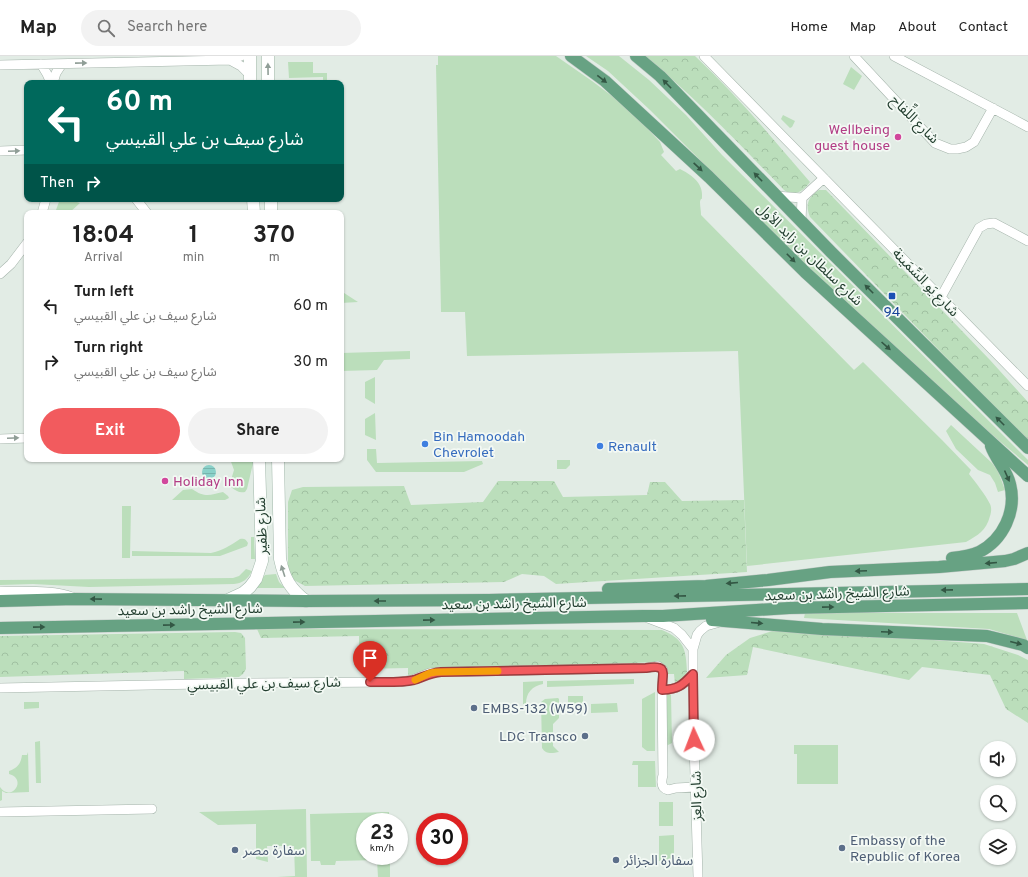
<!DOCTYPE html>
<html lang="en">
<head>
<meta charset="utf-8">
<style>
	:root { --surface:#fff; --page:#f2f2f2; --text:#222; --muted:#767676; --line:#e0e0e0; --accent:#f25b5e }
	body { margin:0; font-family:Overpass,"Noto Sans Arabic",sans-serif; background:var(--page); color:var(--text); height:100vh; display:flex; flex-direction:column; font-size:15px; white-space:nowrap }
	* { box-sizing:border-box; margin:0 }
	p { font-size:13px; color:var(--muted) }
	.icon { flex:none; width:22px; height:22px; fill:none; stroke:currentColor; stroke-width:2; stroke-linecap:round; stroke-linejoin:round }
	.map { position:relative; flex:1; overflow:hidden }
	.side { position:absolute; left:24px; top:154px; width:320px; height:252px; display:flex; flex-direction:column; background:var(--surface); border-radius:8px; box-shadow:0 1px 3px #0004 }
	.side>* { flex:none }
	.hud { position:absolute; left:24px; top:24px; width:320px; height:122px; border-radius:8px; box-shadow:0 1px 3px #0004; background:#00695c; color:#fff; overflow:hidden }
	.controls { position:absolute; left:980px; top:685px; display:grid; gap:8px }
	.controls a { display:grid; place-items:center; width:36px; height:36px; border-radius:50%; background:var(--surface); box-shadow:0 1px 3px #0004; font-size:20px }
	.speed { position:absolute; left:356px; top:757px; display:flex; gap:8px; font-size:20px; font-weight:700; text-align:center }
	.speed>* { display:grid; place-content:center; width:52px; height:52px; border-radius:50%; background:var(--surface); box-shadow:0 1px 3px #0004; line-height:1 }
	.speed small { font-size:10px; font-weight:400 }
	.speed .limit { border:6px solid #d22; background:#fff; color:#111 }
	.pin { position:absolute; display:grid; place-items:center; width:34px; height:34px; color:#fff; margin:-41px -17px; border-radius:50% 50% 50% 0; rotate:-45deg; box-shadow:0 0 4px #0007 }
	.pin .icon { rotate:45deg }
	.me { position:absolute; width:44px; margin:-22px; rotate:358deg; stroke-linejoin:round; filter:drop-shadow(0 0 3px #0008) }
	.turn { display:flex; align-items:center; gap:14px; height:84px; padding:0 16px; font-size:18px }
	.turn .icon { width:52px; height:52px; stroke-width:2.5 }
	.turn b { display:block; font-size:28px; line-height:34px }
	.then { display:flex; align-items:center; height:38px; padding:0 16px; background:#0003; gap:8px; font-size:15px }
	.eta { display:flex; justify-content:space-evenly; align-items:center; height:68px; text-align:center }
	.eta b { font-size:24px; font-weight:700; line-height:28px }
	.cta { display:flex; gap:8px; margin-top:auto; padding:8px 16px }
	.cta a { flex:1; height:46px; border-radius:24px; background:var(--accent); color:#fff; font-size:16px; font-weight:700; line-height:46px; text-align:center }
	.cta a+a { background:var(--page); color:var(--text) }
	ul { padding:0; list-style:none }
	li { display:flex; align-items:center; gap:12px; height:56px; padding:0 16px }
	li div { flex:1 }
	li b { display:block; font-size:15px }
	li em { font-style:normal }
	header { display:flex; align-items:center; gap:24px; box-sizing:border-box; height:56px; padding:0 20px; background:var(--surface); border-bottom:1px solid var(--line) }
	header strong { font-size:19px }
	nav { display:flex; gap:22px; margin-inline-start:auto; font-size:14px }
	.search { width:280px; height:36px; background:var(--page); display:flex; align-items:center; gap:10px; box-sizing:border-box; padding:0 14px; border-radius:22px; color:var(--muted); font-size:15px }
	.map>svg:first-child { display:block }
	.grass { fill:#bbdebb }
	.forest { fill:url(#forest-crowns) }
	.water { fill:url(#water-rules) }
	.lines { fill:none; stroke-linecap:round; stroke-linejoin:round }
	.minor-casing { stroke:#a5b4ab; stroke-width:10 }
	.secondary-casing { stroke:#a1b8aa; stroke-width:13 }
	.primary-casing { stroke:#c1c9c5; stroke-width:13 }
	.minor { stroke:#fff; stroke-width:9 }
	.secondary { stroke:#fff; stroke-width:12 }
	.primary { stroke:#67a283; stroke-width:12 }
	.oneway { fill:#909e97 }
	.oneway2 { fill:#335744 }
	.route-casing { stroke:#9d3b3d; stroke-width:10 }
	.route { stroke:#f25b5e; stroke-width:7 }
	.slow { stroke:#f59e0b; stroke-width:7 }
	.hotel-dot { fill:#d1479c; stroke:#f3f9f4; stroke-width:1.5 }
	.transit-dot { fill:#1a4fb4; stroke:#f3f9f4; stroke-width:1.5 }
	.shop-dot { fill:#3f7fe0; stroke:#f3f9f4; stroke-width:1.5 }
	.service-dot { fill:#5c6f8a; stroke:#f3f9f4; stroke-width:1.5 }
	.labels { text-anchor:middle; stroke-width:3.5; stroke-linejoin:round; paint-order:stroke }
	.street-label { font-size:14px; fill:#223e2f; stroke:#f3f9f4 }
	.hotel-label { font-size:14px; fill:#b23c85; stroke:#f3f9f4; text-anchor:end }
	.transit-label { font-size:14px; fill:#164399; stroke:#f3f9f4 }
	.shop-label { font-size:14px; fill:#366cbe; stroke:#f3f9f4; text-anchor:start }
	.service-label { font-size:14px; fill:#4e5e75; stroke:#f3f9f4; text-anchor:start }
</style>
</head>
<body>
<header>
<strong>Map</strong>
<div class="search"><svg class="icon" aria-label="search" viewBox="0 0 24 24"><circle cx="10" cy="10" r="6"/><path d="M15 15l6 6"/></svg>Search here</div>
<nav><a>Home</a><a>Map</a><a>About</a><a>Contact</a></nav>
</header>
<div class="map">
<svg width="1028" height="821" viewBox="0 0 1028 821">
	<defs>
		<pattern id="forest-crowns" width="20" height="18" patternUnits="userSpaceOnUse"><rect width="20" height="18" fill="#bbdebb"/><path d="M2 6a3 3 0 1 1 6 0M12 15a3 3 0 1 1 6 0" fill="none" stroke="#a0c0a1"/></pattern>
		<pattern id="water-rules" width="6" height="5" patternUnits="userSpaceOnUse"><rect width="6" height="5" fill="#8ad1c9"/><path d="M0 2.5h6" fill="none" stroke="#77b4ad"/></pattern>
	</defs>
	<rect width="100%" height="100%" fill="#e2ece5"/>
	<path class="grass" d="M438,0H556L592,25L628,52L660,86L664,96L661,99L676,115L680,113C690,118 703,126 702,140C702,146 701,140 700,146C700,150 701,155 701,159L854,314L863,306L942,384L971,414L969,418C976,427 985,438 990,448C992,452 991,457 990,460C986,475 978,479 966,486L747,510L738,295L467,300L465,256H441L436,9H438Z
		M586,0H619L649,24L686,59L722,99L1028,404V409L959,351L885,285L742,147L697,101L650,54L608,15Z
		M288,6H313V17H327V27H323V21L289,22Z
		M851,11L862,20L854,34L843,28Z
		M783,59L795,65L792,71L790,72L781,63Z
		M60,143H67L80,147L69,157H65L56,154Z
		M341,235L358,246L341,247Z
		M410,295V303L384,304L377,314L341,315V297Z
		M375,321V348L365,342V326Z
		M375,357L376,384L365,379V363Z
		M951,369L992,407L998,415L1005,434L998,436L995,427L990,419L978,414L956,393L946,375Z
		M367,393H376L377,407L482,405L483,408L464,416H376L367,404Z
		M230,403H254L247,433L245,436C239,437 236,435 231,431V424L234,414Z
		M557,404H570V409L566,413H557Z
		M192,433C205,442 210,439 223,436L228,440L229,442L225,444H172L183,434Z
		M122,450H131L130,502H122Z
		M251,481H254L255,503H251Z
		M240,483C244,482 246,483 248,487L247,490L220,500H132V495L211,497C222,495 231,489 240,483Z
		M246,513L252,515C248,523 243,527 234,528L89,531L33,528L0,529V524L233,522L239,520Z
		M276,518L279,526L285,532H255L265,519Z
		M805,557H1017L1027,584L989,573L804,562Z
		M634,623V628L547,631V625Z
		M543,625V628C532,630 526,637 526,648H523V626Z
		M666,635L671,639L672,687L658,694Z
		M655,636V695H647L642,691V643Z
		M568,640H583V654H568Z
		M558,642L559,643V662L553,668V690L559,696C553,697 546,699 542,692L541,646L545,643Z
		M24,646H39V652L24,653Z
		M617,647L618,656L591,657V648Z
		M40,685L41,727H36L35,686Z
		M794,689H838V728H797V698H794Z
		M28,696L29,736L6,737L2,735V744L0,745V731C11,747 28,723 9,718V715C18,712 21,707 22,699H27Z
		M633,705H655L656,731H638V709H632Z
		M659,746H673V770H659Z
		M306,753L307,821H277L295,820L294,790H267L268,806L256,803V768L218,769L199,756Z
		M389,756V766H365V800H390V821H378L377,804L336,805L335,809H321L320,805H311L310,758Z
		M674,779V805H659V780Z"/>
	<path class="forest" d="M644,0H695C737,39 773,83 810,126C806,132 798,139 790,137C788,137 786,135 784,134C739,88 695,40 644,0Z
		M819,134H826L990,304L1028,346V386L810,161C805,149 808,141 819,134Z
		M498,425H554L563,441L647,439L650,426H665L682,445L744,444L747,516L556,528L544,520L522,518L504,526L305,530L294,524L288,513V446L292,434L303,431L404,430L411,449L483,446Z
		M782,572L984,588L1018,599L1028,604V667L1006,653L990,619L922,611L909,624L753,591L747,619L706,622L726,599L750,582Z
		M257,573L662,574C684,583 686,593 687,616L681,624L675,628L674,618H667C666,612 665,607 658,606L500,612L408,619V612L359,613V580L261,582Z
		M235,576L241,577L245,582L246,613L243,618L239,621L184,623V615L0,621V580Z"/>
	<path class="water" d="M202 416a7 7 0 1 1 14 0a7 7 0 1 1-14 0Z"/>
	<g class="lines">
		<g class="minor-casing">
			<path id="minor" d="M704,0L1028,330
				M854,0L935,87L950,93H957L966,91L974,86L993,52
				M894,0L1028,71
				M230,4L241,10L250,19
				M41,8L47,18L51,27
				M0,9L230,4L241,0
				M53,27L56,17L62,8
				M0,95L27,94
				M776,140L802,142
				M136,143L147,157
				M42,157L46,143
				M801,165L802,142L824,122
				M0,218L11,208L27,187
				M941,241L979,172L986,168L994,167L1028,185
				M0,383L27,382
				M0,535C21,536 53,533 72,541
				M648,562L674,572L682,579L693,593
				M0,632L251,627L400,626L412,624L430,617L441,616L646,612L658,610L663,614V618L662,634L663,719C661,726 661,732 668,734L676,732L695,731
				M662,634C678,633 682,630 693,618
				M0,756L152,753
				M698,821L693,653V593L697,579L700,575L706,570L720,566"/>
		</g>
		<g class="secondary-casing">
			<path id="secondary" d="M250,0V27
				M268,0V27
				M253,143L254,157
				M271,143V157
				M278,403L280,503C284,522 290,533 306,545
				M228,544L243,537L250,531L256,523L262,505L259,403"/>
		</g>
		<g class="primary-casing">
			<path id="primary" d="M571,0L605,25L709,121L805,216L1028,420
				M636,0L660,20L831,196L1028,392
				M952,502C961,501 970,500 979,496C1003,484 1017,455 1010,428C1007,414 996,404 991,390
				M608,533L706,530L768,524L830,516L939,511L1005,505L1014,503L1028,497
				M0,545L75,543L306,545L489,544L1028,533
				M712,564L822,573L987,580L1023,589L1028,592
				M0,572L643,560H663L789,552L1028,547"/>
		</g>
		<use href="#minor" class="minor"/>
		<use href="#secondary" class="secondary"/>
		<use href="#primary" class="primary"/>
	</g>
	<defs><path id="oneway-solid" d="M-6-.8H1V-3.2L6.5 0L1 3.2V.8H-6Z"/></defs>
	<g class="oneway">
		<use href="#oneway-solid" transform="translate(81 7) rotate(-1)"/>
		<use href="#oneway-solid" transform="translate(268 13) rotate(-91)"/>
		<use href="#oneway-solid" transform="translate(14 95) rotate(-2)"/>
		<use href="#oneway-solid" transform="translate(13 382) rotate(-2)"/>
		<use href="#oneway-solid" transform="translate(283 515) rotate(-108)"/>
	</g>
	<g class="oneway2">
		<use href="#oneway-solid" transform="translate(602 23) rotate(38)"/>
		<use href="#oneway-solid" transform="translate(667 28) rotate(-134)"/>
		<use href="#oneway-solid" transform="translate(698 111) rotate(43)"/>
		<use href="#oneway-solid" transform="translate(758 121) rotate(-134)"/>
		<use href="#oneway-solid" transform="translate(791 202) rotate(45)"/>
		<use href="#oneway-solid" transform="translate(869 233) rotate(-135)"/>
		<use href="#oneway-solid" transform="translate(886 290) rotate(42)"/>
		<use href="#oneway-solid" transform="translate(1000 365) rotate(-135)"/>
		<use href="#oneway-solid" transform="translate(1007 420) rotate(66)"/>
		<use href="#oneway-solid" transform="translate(991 507) rotate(175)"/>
		<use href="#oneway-solid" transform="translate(861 515) rotate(177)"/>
		<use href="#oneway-solid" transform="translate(732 527) rotate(175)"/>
		<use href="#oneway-solid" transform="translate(947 534) rotate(179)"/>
		<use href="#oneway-solid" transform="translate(680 540) rotate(179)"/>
		<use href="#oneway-solid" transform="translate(96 543) rotate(-179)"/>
		<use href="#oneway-solid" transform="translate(380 545) rotate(180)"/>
		<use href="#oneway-solid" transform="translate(828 551) rotate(-1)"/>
		<use href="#oneway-solid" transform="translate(429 564) rotate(-1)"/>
		<use href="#oneway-solid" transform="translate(299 566) rotate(-1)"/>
		<use href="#oneway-solid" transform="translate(757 567) rotate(5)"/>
		<use href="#oneway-solid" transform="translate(169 569) rotate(-1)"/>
		<use href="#oneway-solid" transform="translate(39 571) rotate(-1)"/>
		<use href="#oneway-solid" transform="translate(887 576) rotate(2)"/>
		<use href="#oneway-solid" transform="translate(1016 587) rotate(14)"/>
	</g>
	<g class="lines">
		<g class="route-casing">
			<path id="route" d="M370,626C384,626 400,627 414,624C424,621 429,617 441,616L646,612C669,608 662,617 662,634C678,633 682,630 693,618L694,684"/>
		</g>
		<use href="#route" class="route"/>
		<path class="slow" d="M415,624L430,617L436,616L498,615"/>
	</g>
	<g class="hotel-dot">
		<circle cx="898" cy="81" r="4"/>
		<circle cx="165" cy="425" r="4"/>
	</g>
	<rect class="transit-dot" x="888" y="236" width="8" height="8" rx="2"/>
	<g class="shop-dot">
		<circle cx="425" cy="388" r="4"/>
		<circle cx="600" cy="390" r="4"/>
	</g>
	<g class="service-dot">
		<circle cx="474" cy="652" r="4"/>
		<circle cx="585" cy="680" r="4"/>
		<circle cx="842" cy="792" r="4"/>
		<circle cx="235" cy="794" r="4"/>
		<circle cx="616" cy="804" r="4"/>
	</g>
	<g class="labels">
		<g class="street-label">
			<text transform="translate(915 63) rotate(45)" y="5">شارع اللِّفاح</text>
			<text transform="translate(810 198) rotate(44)" y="5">شارع سلطان بن زايد الأول</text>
			<text transform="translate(926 226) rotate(46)" y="5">شارع يَو السِّمَينة</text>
			<text transform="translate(261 470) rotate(-92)" y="5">شارع ظفير</text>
			<text transform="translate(837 537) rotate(-2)" y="5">شارع الشيخ راشد بن سعيد</text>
			<text transform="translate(514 547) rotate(-1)" y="5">شارع الشيخ راشد بن سعيد</text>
			<text transform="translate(190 553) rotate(-1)" y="5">شارع الشيخ راشد بن سعيد</text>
			<text transform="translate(264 627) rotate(-1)" y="5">شارع سيف بن علي القبيسي</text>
			<text transform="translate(696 740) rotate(-91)" y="5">شارع العِز</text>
		</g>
		<g class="hotel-label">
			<text x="890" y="78">Wellbeing<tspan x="890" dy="16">guest house</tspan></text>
			<text x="173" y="430" text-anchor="start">Holiday Inn</text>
		</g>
		<g class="transit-label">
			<text x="892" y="260">94</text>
		</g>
		<g class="shop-label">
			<text x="433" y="385">Bin Hamoodah<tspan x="433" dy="16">Chevrolet</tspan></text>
			<text x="608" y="395">Renault</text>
		</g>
		<g class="service-label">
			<text x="482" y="657">EMBS-132 (W59)</text>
			<text x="577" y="685" text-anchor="end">LDC Transco</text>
			<text x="850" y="789">Embassy of the<tspan x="850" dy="16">Republic of Korea</tspan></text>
			<text x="243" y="799">سفارة مصر</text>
			<text x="624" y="809">سفارة الجزائر</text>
		</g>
	</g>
</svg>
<div class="controls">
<a><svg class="icon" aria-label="sound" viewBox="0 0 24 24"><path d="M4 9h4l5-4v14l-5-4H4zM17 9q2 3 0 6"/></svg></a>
<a><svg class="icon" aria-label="search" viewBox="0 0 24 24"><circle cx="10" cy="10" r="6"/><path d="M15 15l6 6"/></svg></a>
<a><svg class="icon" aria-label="layers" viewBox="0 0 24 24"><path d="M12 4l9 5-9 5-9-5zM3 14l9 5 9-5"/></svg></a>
</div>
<div class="speed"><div>23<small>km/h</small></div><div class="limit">30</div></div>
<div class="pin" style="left:370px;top:626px;background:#d93025"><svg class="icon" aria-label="arrive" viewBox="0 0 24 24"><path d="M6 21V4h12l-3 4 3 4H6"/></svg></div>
<svg class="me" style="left:694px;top:684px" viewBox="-20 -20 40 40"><circle r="19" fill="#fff"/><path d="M0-13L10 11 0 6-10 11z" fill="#f25b5e"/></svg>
<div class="hud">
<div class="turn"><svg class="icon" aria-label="left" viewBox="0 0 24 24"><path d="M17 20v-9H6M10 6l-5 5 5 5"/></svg><div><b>60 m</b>شارع سيف بن علي القبيسي</div></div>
<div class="then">Then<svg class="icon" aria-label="right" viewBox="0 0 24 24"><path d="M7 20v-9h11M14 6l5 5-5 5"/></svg></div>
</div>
<section class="side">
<div class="eta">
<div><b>18:04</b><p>Arrival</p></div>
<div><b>1</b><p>min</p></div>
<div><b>370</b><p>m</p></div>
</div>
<ul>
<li><svg class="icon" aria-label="left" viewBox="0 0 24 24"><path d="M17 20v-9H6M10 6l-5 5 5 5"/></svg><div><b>Turn left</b><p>شارع سيف بن علي القبيسي</p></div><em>60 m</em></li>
<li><svg class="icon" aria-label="right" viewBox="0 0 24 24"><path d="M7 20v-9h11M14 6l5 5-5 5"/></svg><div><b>Turn right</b><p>شارع سيف بن علي القبيسي</p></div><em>30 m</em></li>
</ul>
<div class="cta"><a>Exit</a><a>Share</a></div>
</section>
</div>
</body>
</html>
